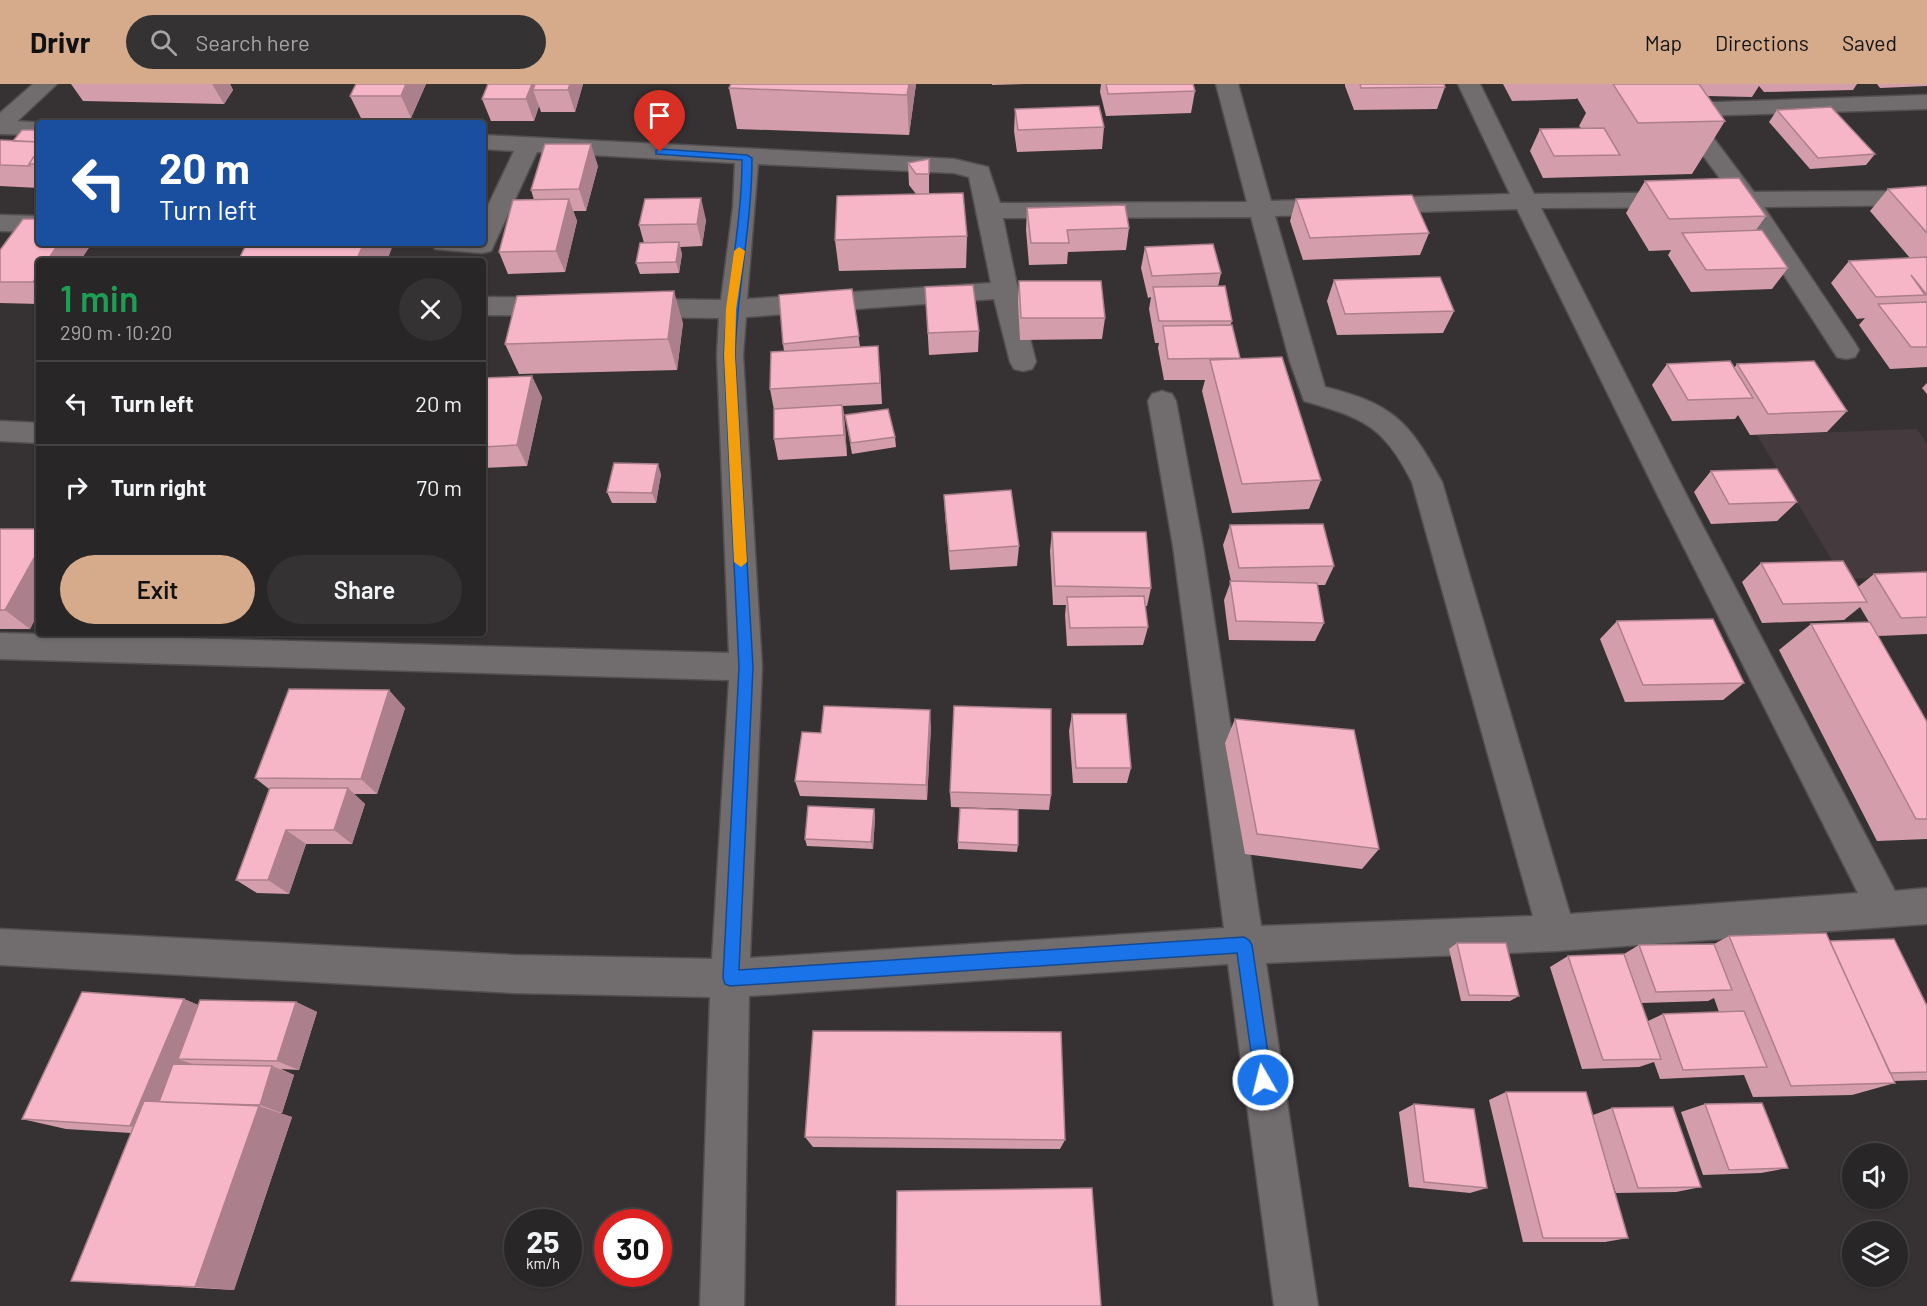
<!DOCTYPE html>
<html lang="en">
<head>
<meta charset="utf-8">
<style>
	:root { --surface:#282626; --page:#343232; --text:#f1f3f6; --muted:#a5a5a7; --line:#444343; --accent:#d6ab8b }
	body { margin:0; font-family:Barlow,sans-serif; background:var(--page); color:var(--text); height:100vh; display:flex; flex-direction:column; font-size:22px; white-space:nowrap }
	* { box-sizing:border-box; margin:0 }
	p { font-size:20px; color:var(--muted) }
	.icon { flex:none; width:33px; height:33px; fill:none; stroke:currentColor; stroke-width:2; stroke-linecap:round; stroke-linejoin:round }
	.map { position:relative; flex:1; overflow:hidden }
	.drawer { position:absolute; left:36px; top:174px; width:450px; height:378px; display:flex; flex-direction:column; background:var(--surface); border-radius:6px; box-shadow:0 2px 4px #0004,0 0 0 2px var(--line) }
	.drawer>* { flex:none }
	.banner { position:absolute; left:36px; top:36px; width:450px; height:126px; border-radius:6px; box-shadow:0 2px 4px #0004,0 0 0 2px var(--line); background:#1a4fa0; color:#fff; overflow:hidden }
	.buttons { position:absolute; left:1842px; top:1059px; display:grid; gap:12px }
	.buttons a { display:grid; place-items:center; width:66px; height:66px; border-radius:50%; background:var(--surface); box-shadow:0 2px 4px #0004,0 0 0 2px var(--line); font-size:30px }
	.speed { position:absolute; left:504px; top:1125px; display:flex; gap:12px; font-size:30px; font-weight:700; text-align:center }
	.speed>* { display:grid; place-content:center; width:78px; height:78px; border-radius:50%; background:var(--surface); box-shadow:0 2px 4px #0004,0 0 0 2px var(--line); line-height:1 }
	.speed small { font-size:15px; font-weight:400 }
	.speed .limit { border:9px solid #d22; background:#fff; color:#111 }
	.pin { position:absolute; display:grid; place-items:center; width:51px; height:51px; color:#fff; margin:-62px -26px; border-radius:50% 50% 50% 0; rotate:-45deg; box-shadow:0 0 6px #0007 }
	.pin .icon { rotate:45deg }
	.me { position:absolute; width:66px; margin:-33px; rotate:352deg; stroke-linejoin:round; filter:drop-shadow(0 0 4px #0008) }
	.turn { display:flex; align-items:center; gap:21px; height:126px; padding:0 24px; font-size:27px }
	.turn .icon { width:78px; height:78px; stroke-width:2.5 }
	.turn b { display:block; font-size:42px; line-height:51px }
	.round { display:grid; place-items:center; flex:none; width:63px; height:63px; border-radius:32px; background:var(--page) }
	.headline { display:flex; align-items:center; justify-content:space-between; height:102px; padding:0 24px }
	h1 { font-size:36px; font-weight:600; line-height:45px; color:#1e9e55 }
	.cta { display:flex; gap:12px; margin-top:auto; padding:12px 24px }
	.cta a { flex:1; height:69px; border-radius:36px; background:var(--accent); color:#111; font-size:24px; font-weight:600; line-height:69px; text-align:center }
	.cta a+a { background:var(--page); color:var(--text) }
	ul { padding:0; list-style:none }
	li { display:flex; align-items:center; gap:18px; height:84px; padding:0 24px; border-top:2px solid var(--line) }
	li div { flex:1 }
	li b { display:block; font-size:22px }
	li em { font-style:normal }
	header { display:flex; align-items:center; gap:36px; box-sizing:border-box; height:84px; padding:0 30px; background:var(--accent); color:#111 }
	header strong { font-size:28px }
	nav { display:flex; gap:33px; margin-inline-start:auto; font-size:21px }
	.search { width:420px; height:54px; background:var(--page); display:flex; align-items:center; gap:15px; box-sizing:border-box; padding:0 21px; border-radius:33px; color:var(--muted); font-size:22px }
	.map>svg:first-child { display:block }
	.built { fill:#453a3d }
	.lines { fill:none; stroke-linecap:round; stroke-linejoin:round }
	.minor-casing { stroke:#534f50; stroke-width:3 }
	.tertiary-casing { stroke:#534f50; stroke-width:3 }
	.minor { fill:#716c6d; fill-rule:evenodd }
	.tertiary { fill:#716c6d; fill-rule:evenodd }
	.wall { fill:#d49dac; fill-rule:evenodd }
	.shaded-wall { fill:#ac7f8c }
	.building { fill:#f6b6c8; stroke:#ac7f8c; stroke-width:1.5 }
	.route { fill:#1a73e8; stroke:#114b97; stroke-width:1.5 }
	.slow { fill:#f59e0b }
</style>
</head>
<body>
<header>
<strong>Drivr</strong>
<div class="search"><svg class="icon" aria-label="search" viewBox="0 0 24 24"><circle cx="10" cy="10" r="6"/><path d="M15 15l6 6"/></svg>Search here</div>
<nav><a>Map</a><a>Directions</a><a>Saved</a></nav>
</header>
<div class="map">
<svg width="1927" height="1222" viewBox="0 0 1927 1222">
	<rect width="100%" height="100%" fill="#363233"/>
	<path class="built" d="M1917,345L1927,360V492L1843,495L1757,351Z"/>
	<g class="lines">
		<g class="minor-casing">
			<path id="minor" d="M1216,0H1238L1271,117L1510,110L1458,0H1480L1534,110L1730,108L1650,0H1672L1687,19L1927,11V25L1697,32L1754,108L1927,107V121L1764,123L1855,259L1859,266L1855,273L1846,275L1837,273L1740,123L1541,124L1688,414L1895,807L1927,804V840L1557,867L1266,879L1318,1222H1274L1228,880L749,912L744,1222H700L710,913L514,909L0,881V845L514,871L712,875L729,596L0,575V549L729,569L717,271L719,234L635,233L626,230L622,224L626,218L635,215L721,216L733,123L735,79L537,68L491,167L482,169L435,165L432,159H483V132L514,67L483,65V51L954,75L988,83L1000,119L1247,118ZM758,80L954,89L969,93L991,199L747,215ZM1517,125L1659,414L1858,809L1570,830L1442,398C1409,337 1393,320 1325,303L1275,132ZM1251,133L1290,278L1304,317C1363,334 1383,341 1412,398L1533,832L1261,842L1203,462L1176,317L1172,310L1162,307L1152,310L1148,317L1173,462L1224,844L750,874L762,583L743,271L746,233L994,215L1010,278L1014,285L1023,287L1032,285L1036,278L1018,206L1003,134Z
				M0,36L46,39H39V51L0,50Z
				M0,131L39,132V148L0,147Z
				M483,213L559,214L568,217L572,223L568,229L559,232L483,231Z
				M0,337L39,339V359L0,357Z"/>
		</g>
		<g class="tertiary-casing">
			<path id="tertiary" d="M33,0H57L8,46L0,48V29Z"/>
		</g>
		<use href="#minor" class="minor"/>
		<use href="#tertiary" class="tertiary"/>
	</g>
	<path class="wall" d="M71,0H230L233,6L224,20L83,17Z
		M356,0H426L411,34H361L350,12Z
		M488,0H583L575,28H541L539,22L534,37H491L482,15Z
		M916,0L909,51L737,45L729,4Z
		M992,0H1024L992,1Z
		M1101,0H1193L1195,7L1191,29L1106,32L1100,8Z
		M1345,0H1360L1445,3L1437,25L1354,26L1345,2Z
		M1503,0H1857L1853,6L1764,8L1759,2L1752,13L1708,12L1725,37L1692,90L1543,94L1530,67L1540,45L1581,44L1579,42L1586,29L1577,14L1576,15L1512,17Z
		M1877,0H1927V2L1880,4Z
		M1015,25L1104,43L1102,65L1017,68L1014,47Z
		M1777,26L1875,70L1866,81L1810,85L1769,38Z
		M39,46V104L0,102V81L13,57Z
		M929,75V110L967,152L966,184L839,187L835,156L916,110L909,101L908,79Z
		M598,82L586,127H573L577,137L565,188L508,190L499,168L534,116L531,106Z
		M1645,97L1766,132L1756,146L1788,184L1772,205L1691,208L1668,171L1671,166L1649,167L1626,129Z
		M1927,102V283L1890,285L1859,241L1865,234L1857,235L1831,199L1849,177L1910,174L1870,127L1888,105Z
		M1296,115L1429,149L1420,171L1303,176L1290,137Z
		M1027,124L1129,144L1126,166L1068,168L1067,180L1029,181L1026,146Z
		M706,136L702,162L680,163L682,170L679,189L640,190L636,179L644,159L639,141Z
		M39,159H92L80,177H39V220L0,219V166Z
		M1145,163L1221,189L1218,203L1232,237L1230,242L1239,275L1321,396L1309,425L1232,429L1202,307L1205,296H1164L1158,264L1159,259H1155L1149,225L1151,213L1148,214L1141,184Z
		M1334,196L1454,227L1443,249L1337,251L1327,217Z
		M1019,197L1105,234L1102,255L1020,256L1018,218Z
		M925,203L979,247L978,268L929,271Z
		M852,205L860,263L880,283L882,320L843,322L845,342L847,372L778,376L774,355V326L770,305L784,267L783,260Z
		M683,239L677,286L519,290L505,260Z
		M1667,280L1734,284L1737,280L1847,327L1827,348L1750,351L1738,331L1735,335L1672,337L1652,301Z
		M483,294L542,313L527,382L483,384Z
		M1927,299V310L1922,304Z
		M845,331L895,353L896,363L852,370Z
		M1711,387L1797,418L1777,437L1711,440L1694,408Z
		M661,390L656,419H612L607,408Z
		M944,411L1019,462L1017,482L950,486L945,430Z
		M1230,441L1334,482L1325,501H1317L1324,539L1315,557L1229,556L1224,516L1231,497L1223,461Z
		M0,445H39V527L30,545H0Z
		M1052,448L1151,504L1147,522H1145L1148,543L1143,561L1067,562L1065,531L1066,521H1053L1050,467Z
		M1761,479L1858,503L1874,490L1927,488V550L1878,552L1927,638V755L1877,757L1779,566L1811,540L1869,538L1860,523L1844,536L1762,539L1742,498Z
		M1617,537L1744,599L1723,616L1625,618L1600,555Z
		M405,624L377,710H354L365,720L352,760H306L289,810L257,809L236,796L269,705L255,694Z
		M1072,630L1131,684L1127,699H1073L1069,647Z
		M1235,635L1379,765L1362,785L1245,770L1225,659Z
		M931,642L927,716L800,712L795,697Z
		M950,708L1051,711L1049,726L951,723Z
		M874,725L875,733L873,765L807,762L805,755Z
		M958,758L1018,761L1017,768L958,765Z
		M1729,852L1830,857L1927,922V996L1894,997L1895,999L1852,1011L1753,1013L1744,991L1660,995L1654,978L1639,983L1582,985L1550,883L1568,872L1624,870L1639,861L1714,860ZM1714,914L1719,928L1663,930L1648,937L1641,919L1708,917Z
		M1457,859L1519,912L1510,917H1461L1449,865Z
		M184,915L198,921L296,918L317,928L299,986L281,985L294,991L282,1029H279L292,1033L234,1206L71,1197L131,1049L66,1045L22,1035Z
		M1506,1008L1593,1031L1612,1024L1701,1103L1676,1108L1616,1109L1608,1085L1628,1154L1605,1158H1523L1489,1016Z
		M1414,1020L1487,1104L1470,1109L1409,1103L1399,1028Z
		M1705,1020L1788,1084L1761,1089L1703,1091L1681,1028Z
		M805,1053L1065,1056L1060,1065L813,1063Z"/>
	<path class="shaded-wall" d="M212,0H230L233,6L224,20Z
		M406,0H426L411,34L401,12Z
		M532,0H547L533,6L539,22L534,37L526,15Z
		M570,0H583L575,28L568,6Z
		M909,0H916L909,51L907,11Z
		M591,60L598,82L586,127L579,105Z
		M701,114L706,136L702,162L697,140Z
		M569,115L577,137L565,188L556,167Z
		M679,158L682,170L679,189L676,178Z
		M59,159H92L80,177H47Z
		M364,159H392L393,161L387,177H356Z
		M39,189V205L33,198Z
		M674,207L683,239L677,286L668,255Z
		M532,292L542,313L527,382L517,361Z
		M842,321L845,342L847,372L844,351Z
		M658,380L661,390L656,419L652,409Z
		M39,465V515H33L39,520V527L30,545L5,526Z
		M389,606L405,624L377,710L361,695Z
		M930,626L931,642L927,716L926,701Z
		M348,704L365,720L352,760L334,746Z
		M874,725L875,733L873,765L871,758Z
		M286,746L306,760L289,810L268,796Z
		M184,915L219,930L178,975L198,982L169,1052L130,1042Z
		M296,918L317,928L299,986L277,977Z
		M272,982L294,991L282,1029L260,1021Z
		M259,1022L292,1033L234,1206L195,1203Z"/>
	<path class="building" d="M356,0H406L401,12H350Z
		M488,0H532L526,15H482Z
		M535,0H570L568,6H533Z
		M731,0H909L907,11L729,4Z
		M1106,0H1193L1195,7L1108,10Z
		M1360,0H1444L1445,3L1361,4Z
		M1613,0H1699L1725,37L1638,39Z
		M1099,22L1104,43L1018,46L1015,25Z
		M1831,23L1875,70L1818,74L1777,26Z
		M165,36L163,39H57L58,37Z
		M1604,44L1620,71L1554,72L1540,45Z
		M22,46H39V58L13,57Z
		M0,56L39,58V65L29,80L30,82L0,81Z
		M545,60H591L579,105L531,106Z
		M39,65V80H29Z
		M929,75V90H916L908,79Z
		M1739,94L1766,132L1669,135L1645,97Z
		M1927,102V149L1888,105Z
		M963,109L967,152L835,156L837,112Z
		M1412,111L1429,149L1310,154L1296,115Z
		M701,114L697,140L639,141L645,115Z
		M569,115L556,167L499,168L513,116Z
		M1125,121L1129,144L1067,146L1069,159H1031L1027,124Z
		M23,135H39V159H59L47,177H39V189L33,198H0V166Z
		M1762,146L1788,184L1706,186L1682,149Z
		M679,158L676,178L636,179L640,159Z
		M247,159H364L356,177H238Z
		M1213,160L1221,189L1152,192L1145,163Z
		M1927,173V211L1911,191L1925,211L1876,213L1849,177Z
		M1440,193L1454,227L1345,230L1334,196Z
		M1019,197H1101L1105,234H1021Z
		M973,201L979,247L928,249L925,203Z
		M1225,202L1232,237H1159L1153,203Z
		M852,205L859,252L783,260L779,211Z
		M674,207L668,255L505,260L517,212Z
		M1927,218V263H1911L1878,220Z
		M1232,241L1240,274L1168,275L1163,242Z
		M878,262L880,299L770,305L771,268Z
		M1282,273L1321,396L1242,400L1210,276Z
		M1730,277L1753,314L1688,316L1667,280Z
		M1814,277L1847,327L1768,330L1737,280Z
		M532,292L517,361L483,363V294Z
		M842,321L844,351L774,355V325Z
		M888,325L895,353L851,359L845,331Z
		M614,379L658,380L652,409L607,408Z
		M1777,385L1797,418L1729,420L1711,387Z
		M1011,406L1019,462L949,467L944,411Z
		M1323,440L1334,482L1239,484L1230,441Z
		M0,445H39V465L5,526H0Z
		M1052,448H1146L1151,504L1055,502Z
		M1843,477L1867,518L1783,520L1761,479Z
		M1927,488V533L1901,534L1874,490Z
		M1230,497L1317,499L1324,539L1236,537Z
		M39,505V515H33Z
		M1144,512L1148,543L1070,544L1067,513Z
		M1713,535L1744,599L1643,601L1617,537Z
		M1870,538L1927,638V735H1916L1811,540Z
		M289,605L389,606L361,695L255,694Z
		M824,622L930,626L926,701L795,697L802,648L821,649Z
		M954,622L1051,625V711L950,708Z
		M1072,630H1126L1131,684H1076Z
		M1235,635L1354,646L1379,765L1257,750Z
		M270,704H348L334,746H286L268,796H236Z
		M808,722L874,725L871,758L805,755Z
		M960,724L1018,726V761L958,758Z
		M1826,849L1895,999L1791,1002L1729,852Z
		M1894,855L1927,922V988L1890,989L1830,857Z
		M1457,859H1506L1519,912L1469,911Z
		M1714,860L1732,906L1656,908L1639,861Z
		M1624,870L1661,975L1603,976L1568,872Z
		M82,908L184,915L130,1042L22,1035Z
		M200,916L296,918L277,977L178,975Z
		M1744,927L1767,983L1683,986L1663,930Z
		M813,947L1061,948L1065,1056L805,1053Z
		M173,980L272,982L260,1021L159,1018Z
		M1506,1008H1586L1628,1154H1543Z
		M144,1017L259,1022L195,1203L71,1197Z
		M1762,1019L1788,1084L1729,1086L1705,1020Z
		M1414,1020L1474,1025L1487,1104L1424,1098Z
		M1673,1023L1701,1103L1638,1104L1612,1024Z
		M1092,1104L1101,1222H896L897,1107Z"/>
	<path class="route" d="M660,65L747,71L752,74C752,140 737,205 735,271L753,583L739,886L1244,853L1249,856L1252,861L1272,996L1269,1002L1263,1005L1258,1002L1255,996L1237,869L730,902L725,900L723,894L739,583L724,271C726,206 742,142 742,76L656,70V66Z"/>
	<path class="slow" d="M739,163L745,167L736,225L735,271L747,478L741,483L734,478L724,271L726,225L734,167Z"/>
</svg>
<div class="buttons">
<a><svg class="icon" aria-label="sound" viewBox="0 0 24 24"><path d="M4 9h4l5-4v14l-5-4H4zM17 9q2 3 0 6"/></svg></a>
<a><svg class="icon" aria-label="layers" viewBox="0 0 24 24"><path d="M12 4l9 5-9 5-9-5zM3 14l9 5 9-5"/></svg></a>
</div>
<div class="speed"><div>25<small>km/h</small></div><div class="limit">30</div></div>
<div class="pin" style="left:660px;top:68px;background:#d93025"><svg class="icon" aria-label="arrive" viewBox="0 0 24 24"><path d="M6 21V4h12l-3 4 3 4H6"/></svg></div>
<svg class="me" style="left:1263px;top:996px" viewBox="-20 -20 40 40"><circle r="17" fill="#1a73e8" stroke="#fff" stroke-width="3"/><path d="M0-11L8 9 0 5-8 9z" fill="#fff"/></svg>
<div class="banner">
<div class="turn"><svg class="icon" aria-label="left" viewBox="0 0 24 24"><path d="M17 20v-9H6M10 6l-5 5 5 5"/></svg><div><b>20 m</b>Turn left</div></div>
</div>
<section class="drawer">
<div class="headline"><div><h1>1 min</h1><p>290 m · 10:20</p></div><a class="round"><svg class="icon" aria-label="close" viewBox="0 0 24 24"><path d="M6 6l12 12M18 6L6 18"/></svg></a></div>
<ul>
<li><svg class="icon" aria-label="left" viewBox="0 0 24 24"><path d="M17 20v-9H6M10 6l-5 5 5 5"/></svg><div><b>Turn left</b></div><em>20 m</em></li>
<li><svg class="icon" aria-label="right" viewBox="0 0 24 24"><path d="M7 20v-9h11M14 6l5 5-5 5"/></svg><div><b>Turn right</b></div><em>70 m</em></li>
</ul>
<div class="cta"><a>Exit</a><a>Share</a></div>
</section>
</div>
</body>
</html>
